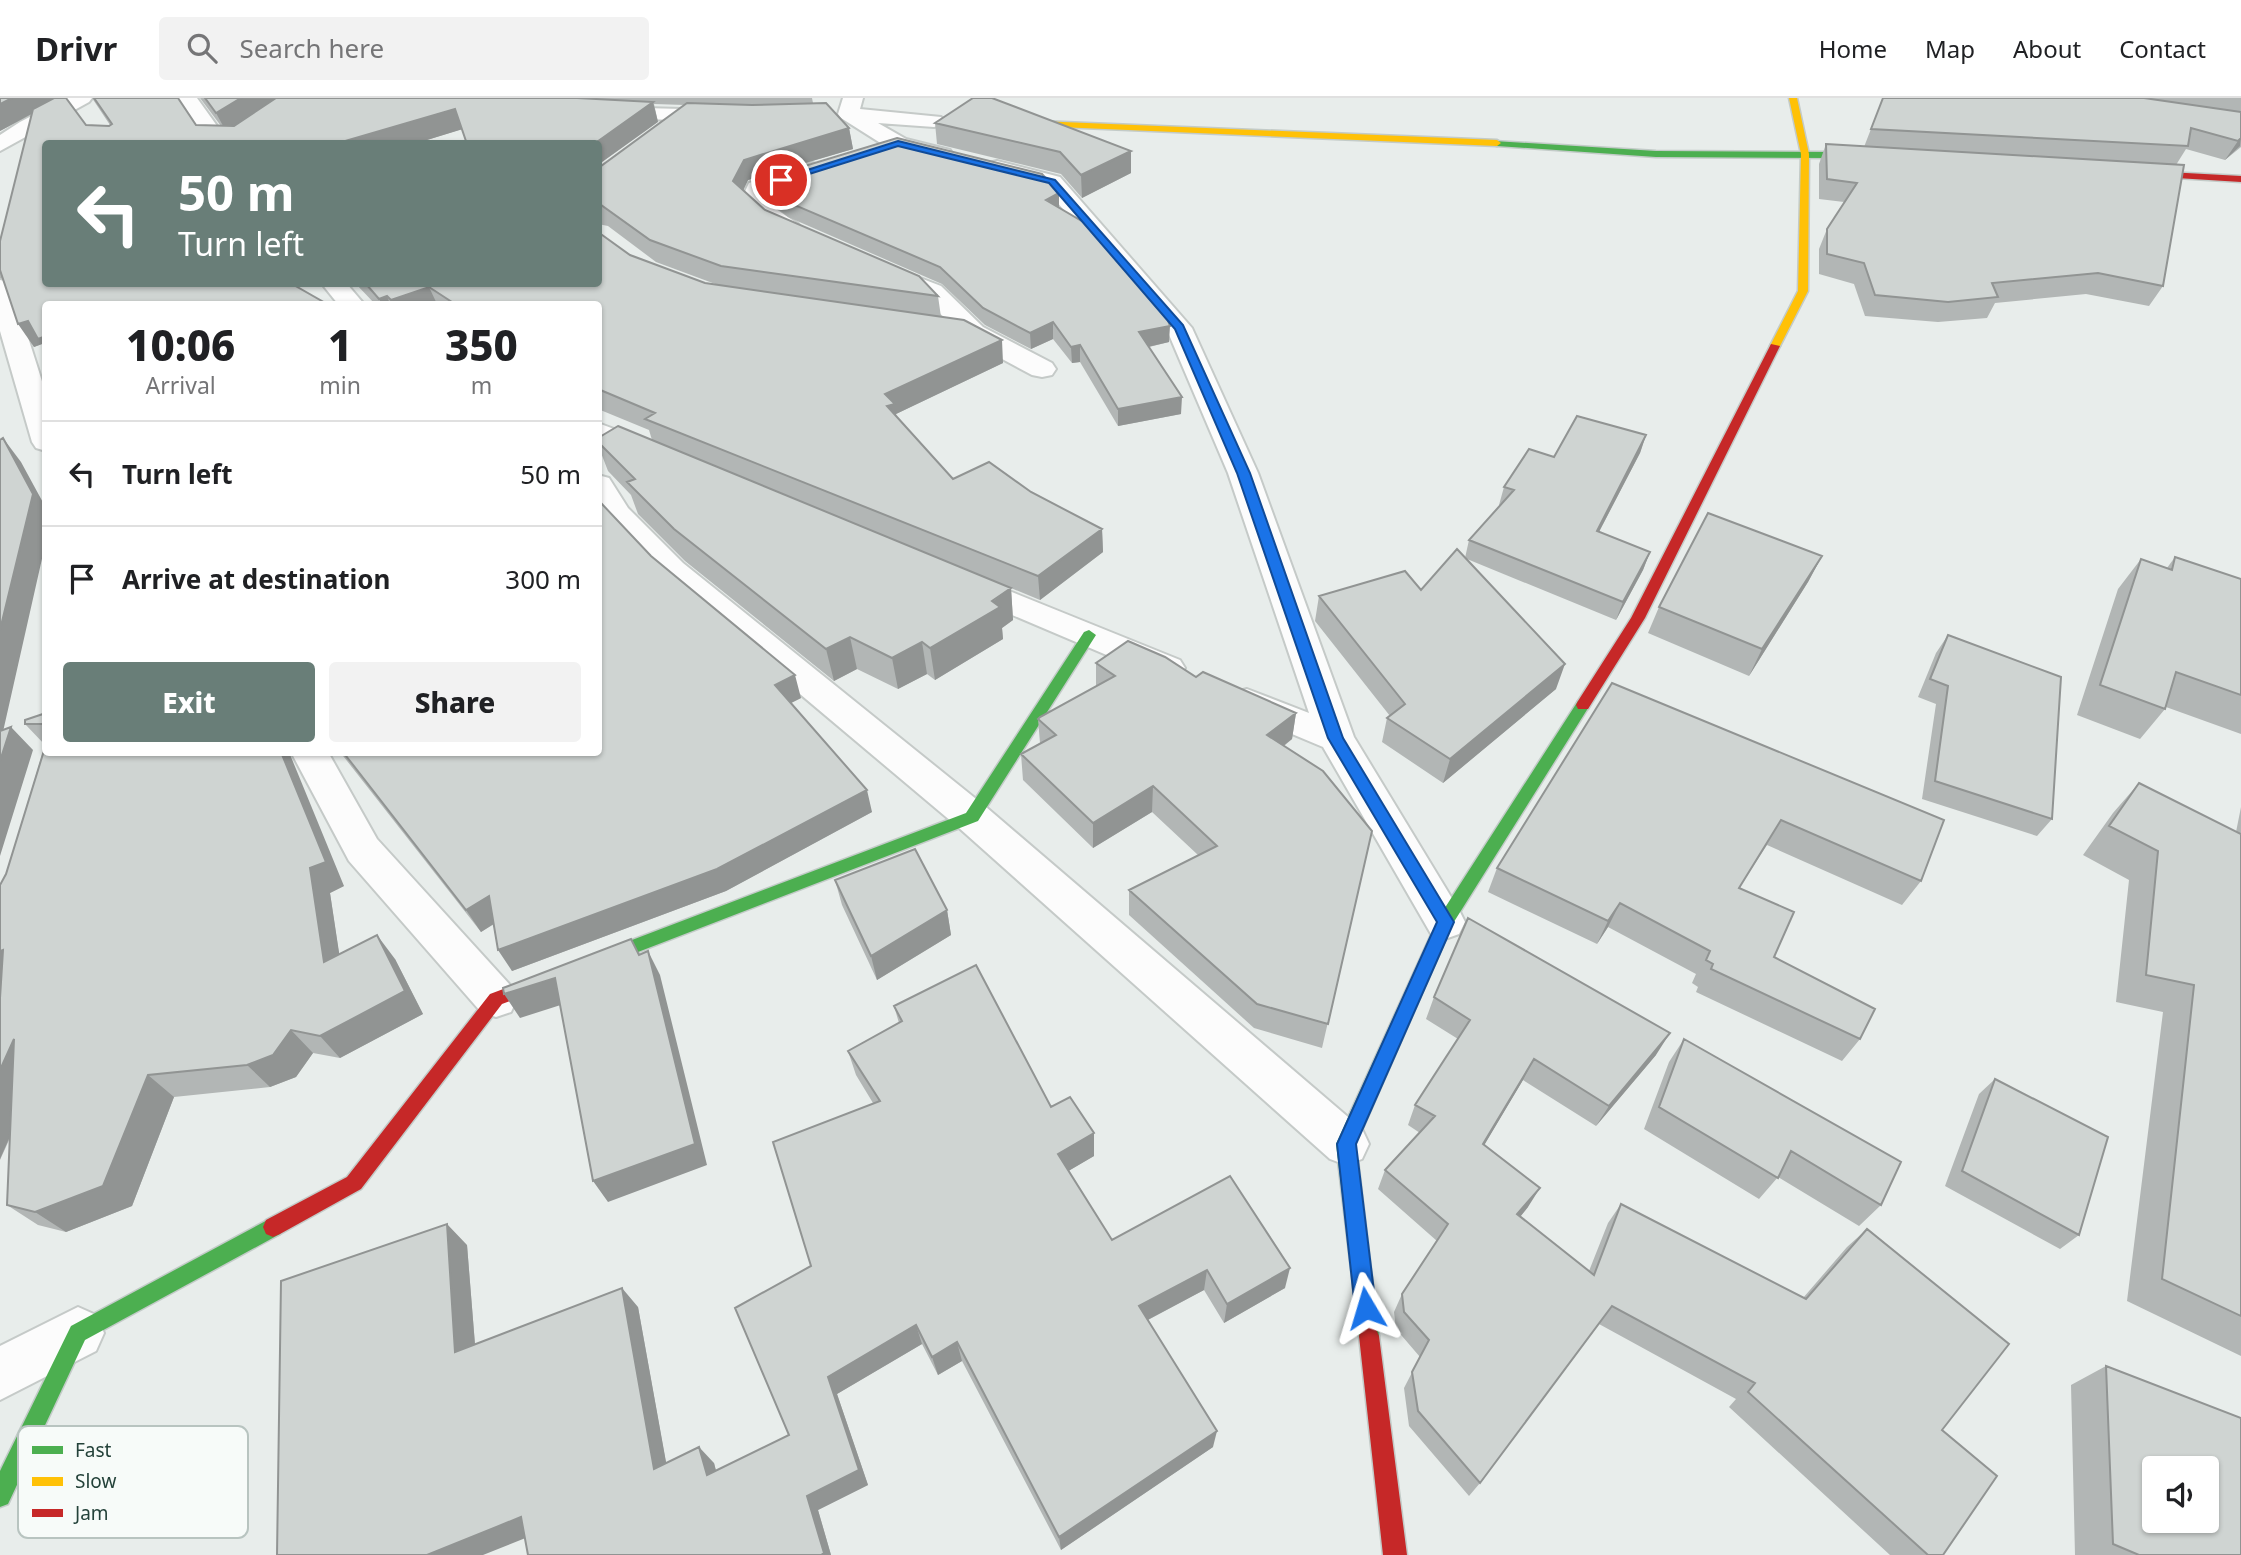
<!DOCTYPE html>
<html lang="en">
<head>
<meta charset="utf-8">
<style>
	:root { --surface:#fff; --page:#f2f2f2; --text:#202124; --muted:#757577; --line:#e0e0e0; --accent:#697e78 }
	body { margin:0; font-family:"Noto Sans",sans-serif; background:var(--page); color:var(--text); height:100vh; display:flex; flex-direction:column; font-size:26px; white-space:nowrap }
	* { box-sizing:border-box; margin:0 }
	p { font-size:23px; color:var(--muted) }
	.icon { flex:none; width:38px; height:38px; fill:none; stroke:currentColor; stroke-width:2; stroke-linecap:round; stroke-linejoin:round }
	.map { position:relative; flex:1; overflow:hidden }
	.panel { position:absolute; left:42px; top:203px; width:560px; height:455px; display:flex; flex-direction:column; background:var(--surface); border-radius:7px; box-shadow:0 2px 5px #0004 }
	.panel>* { flex:none }
	.top-card { position:absolute; left:42px; top:42px; width:560px; height:147px; border-radius:7px; box-shadow:0 2px 5px #0004; background:#697e78; color:#fff; overflow:hidden }
	.controls { position:absolute; left:2142px; top:1358px; display:grid; gap:14px }
	.controls a { display:grid; place-items:center; width:77px; height:77px; border-radius:7px; background:var(--surface); box-shadow:0 2px 5px #0004; font-size:35px }
	.pin { position:absolute; display:grid; place-items:center; width:60px; height:60px; color:#fff; margin:-30px; border:4px solid #fff; border-radius:50%; box-shadow:0 2px 7px #0007 }
	.me { position:absolute; width:77px; margin:-38px; rotate:353deg; stroke-linejoin:round; filter:drop-shadow(0 0 5px #0008) }
	.turn { display:flex; align-items:center; gap:24px; height:147px; padding:0 21px; font-size:32px }
	.turn .icon { width:91px; height:91px; stroke-width:2.5 }
	.turn b { display:block; font-size:49px; line-height:60px }
	.eta { display:flex; justify-content:space-evenly; align-items:center; height:119px; text-align:center }
	.eta b { font-size:42px; font-weight:800; line-height:49px }
	.primary-button { display:flex; gap:14px; margin-top:auto; padding:14px 21px }
	.primary-button a { flex:1; height:80px; border-radius:7px; background:var(--accent); color:#fff; font-size:28px; font-weight:800; line-height:80px; text-align:center }
	.primary-button a+a { background:var(--page); color:var(--text) }
	ul { padding:0; list-style:none }
	li { display:flex; align-items:center; gap:21px; height:105px; padding:0 21px; border-top:2px solid var(--line) }
	li div { flex:1 }
	li b { display:block; font-size:26px }
	li em { font-style:normal }
	header { display:flex; align-items:center; gap:42px; box-sizing:border-box; height:98px; padding:0 35px; background:var(--surface); border-bottom:2px solid var(--line) }
	header strong { font-size:33px }
	nav { display:flex; gap:38px; margin-inline-start:auto; font-size:24px }
	.search { width:490px; height:63px; background:var(--page); display:flex; align-items:center; gap:18px; box-sizing:border-box; padding:0 24px; border-radius:7px; color:var(--muted); font-size:26px }
	.map>svg:first-child { display:block }
	.lines { fill:none; stroke-linecap:round; stroke-linejoin:round }
	.street-casing { stroke:#c5cac8; stroke-width:4 }
	.fast-casing { stroke:#c3cbc8; stroke-width:3 }
	.slow-casing { stroke:#c3cbc8; stroke-width:3 }
	.jam-casing { stroke:#c3cbc8; stroke-width:3 }
	.street { fill:#fcfcfc; fill-rule:evenodd }
	.fast { fill:#4caf50; fill-rule:evenodd }
	.slow { fill:#ffc107; fill-rule:evenodd }
	.jam { fill:#c62828; fill-rule:evenodd }
	.wall { fill:#b2b6b5 }
	.shaded-wall { fill:#919493 }
	.building { fill:#cfd4d2; stroke:#919493; stroke-width:2; fill-rule:evenodd }
	.route { fill:#1a73e8; stroke:#114b97; stroke-width:2 }
	.key { fill:#f7fbf9; stroke:#b8c4c0; stroke-width:2 }
	.key-label { font-size:19px; fill:#24423a }
</style>
</head>
<body>
<header>
<strong>Drivr</strong>
<div class="search"><svg class="icon" aria-label="search" viewBox="0 0 24 24"><circle cx="10" cy="10" r="6"/><path d="M15 15l6 6"/></svg>Search here</div>
<nav><a>Home</a><a>Map</a><a>About</a><a>Contact</a></nav>
</header>
<div class="map">
<svg width="2241" height="1457" viewBox="0 0 2241 1457">
	<rect width="100%" height="100%" fill="#e8edeb"/>
	<g class="lines">
		<g class="street-casing">
			<path id="street" d="M66,0H92L89,4L0,53V37L20,24Z
				M177,0H197L230,46H209Z
				M843,0H863L860,11L941,19L944,23L941,27L934,29L878,25L906,41L950,52L953,57L950,62L942,63L890,51L841,20L838,16Z
				M604,9L722,12L729,14L732,18L729,22L722,24L597,19L594,15L597,11Z
				M997,63L1060,79L1192,230L1258,375L1354,639L1459,812L1465,824L1459,836L1445,841L1431,836L1323,649L1235,612L1229,603L1235,594L1247,591L1309,615L1228,375L1167,232L1044,89L989,75L986,70L989,65Z
				M812,65L820,67L823,72L820,77L766,94L763,102L798,126L802,131L798,136C778,141 751,120 740,104L749,85Z
				M894,170L941,188L983,229L1052,265L1056,271L1052,277L1042,279L1032,277L965,241L923,198L885,182L882,177L885,172Z
				M0,182L9,184L12,189L46,296V353L36,350L32,344L0,233Z
				M322,186H347L364,206H338Z
				M598,325L665,350L670,356L665,362L655,365L645,362L598,343Z
				M598,377L609,380L628,410L683,465L986,709L1362,1031L1369,1046L1362,1061L1346,1067L1330,1061L958,729L661,479L601,416Z
				M962,474L1180,562L1185,570L1180,578L1168,582L1156,578L951,491L946,484L951,477Z
				M291,654H328L377,741L511,888L517,901L511,914L496,919L481,914L349,763Z
				M78,1209L96,1217L104,1235L96,1253L0,1302V1248Z"/>
		</g>
		<g class="fast-casing">
			<path id="fast" d="M1494,43L1656,53L1830,54L1834,57L1830,60L1656,59L1497,48L1494,47Z
				M1089,532L1096,537L978,723L560,884L554,886L548,884L545,879L548,874L966,715L1084,534Z
				M1583,602L1590,607L1452,827L1356,1046L1379,1238L1376,1245L1369,1248L1362,1245L1359,1238L1336,1046L1439,819L1578,603Z
				M273,1119L280,1122L283,1129L280,1136L85,1242L8,1406L0,1409V1373L71,1228Z"/>
		</g>
		<g class="slow-casing">
			<path id="slow" d="M1789,0H1797L1809,56L1808,193L1780,248L1775,251L1770,248L1798,193L1801,56Z
				M1039,23L1497,42L1501,45L1497,48L1036,28V24Z"/>
		</g>
		<g class="jam-casing">
			<path id="jam" d="M2131,72L2241,78V84L2128,77L2126,75Z
				M1771,246L1780,248L1645,520L1588,611H1578L1576,607L1578,603L1631,520Z
				M554,872L560,874L563,879L560,884L502,906L361,1091L280,1136L273,1139L266,1136L263,1129L266,1122L347,1079L490,896Z
				M1369,1228L1376,1231L1379,1238L1407,1457H1383L1359,1238L1362,1231Z"/>
		</g>
		<use href="#street" class="street"/>
		<use href="#fast" class="fast"/>
		<use href="#slow" class="slow"/>
		<use href="#jam" class="jam"/>
	</g>
	<path class="wall" d="M0,0L86,27L109,28L110,27L92,0H178L196,27L221,28L200,0H812L813,5L849,30L853,51L748,82L743,93L765,112L938,198L941,219L1003,265L896,316V318L953,381L1031,394L1102,431L1103,454L1040,502L1011,490L1013,522L1002,530L1003,541L935,582L927,576L898,591L857,571L834,583L685,463L638,416L631,397L608,373L598,347V340L652,342L649,332L598,311V206H375L356,186H598L630,157L705,185L718,187L656,164L608,128L598,126V69L601,68L685,7L654,6L658,24L462,31L414,46H46V252L42,246L34,249L3,181L0,180V143L32,16L0,33Z
		M1883,0H2241V49L2225,62L2186,51L2176,67L2163,188L2149,208L2086,196L1995,205L1987,220L1938,224L1865,218L1854,186L1819,176V151L1827,131L1844,104L1819,101V66L1826,46L1864,49Z
		M935,25L1131,53V75L1082,100L1061,76L937,46Z
		M763,85L1059,110L1169,244L1149,249L1181,316L1118,328L1080,264L1072,265L1053,241L1031,251L985,227L942,186L788,119L766,101Z
		M1646,337L1640,355L1599,434L1650,454L1643,472L1616,522L1467,461L1556,591L1443,685L1382,644L1387,620L1390,618L1315,523L1319,498L1421,492L1465,460L1469,442L1500,408L1499,407L1504,389L1554,359Z
		M651,458L801,600L791,605L872,714L726,793L512,873L494,826L481,834L340,654H598Z
		M1822,458L1808,484L1749,578L1648,535L1659,509Z
		M2175,459L2241,481V636L2166,609L2165,611L2140,641L2077,617L2118,491L2141,461L2167,470Z
		M1948,537L2052,721L2037,738L1922,701L1936,606L1918,599L1936,555Z
		M1096,565L1196,579L1296,615L1292,641L1284,648L1372,733L1322,950L1254,930L1129,817V792L1198,757L1152,714L1093,750L1023,682L1021,656L1040,645L1038,621L1096,588Z
		M1612,585L1921,783L1902,807L1767,747L1739,790L1774,859L1860,941L1842,963L1696,894L1698,889L1692,885L1696,876L1608,829L1597,846L1488,794L1497,770Z
		M46,615V654L344,788L330,795L339,856L395,861L423,916L340,960L313,955L296,979L270,989L174,999L132,1108L66,1134L38,1127L7,1107L10,1040L0,1062V900L6,776L45,647L25,626Z
		M2139,685L2236,734L2241,709V1258L2127,1203L2163,914L2116,904L2129,782L2083,757L2113,715Z
		M835,782L947,812L951,837L877,882L842,807Z
		M1434,899L1656,957L1596,1028L1523,982L1484,1047L1528,1109L1520,1119L1589,1173L1608,1125L1621,1106L1803,1200L1847,1149L1867,1131L1942,1332L1943,1457H1890L1729,1309L1736,1301L1599,1226L1480,1385L1469,1398L1409,1328L1404,1290L1420,1259L1396,1231L1394,1214L1402,1196L1437,1143L1378,1091L1385,1072L1420,1035L1408,1027L1415,1007L1458,941L1426,921Z
		M894,908L1051,1009L1094,1058L1068,1073L1112,1142L1285,1190L1224,1225L1204,1192L1148,1222L1213,1349L1061,1452L962,1263L938,1277L922,1246L837,1296L868,1387L818,1412L831,1457H528L525,1440L281,1183L467,1147L475,1246L638,1209L666,1365H714L716,1373L789,1337L811,1168L873,1005L856,977L848,953L899,925Z
		M1684,941L1881,1107L1859,1128L1778,1079L1759,1101L1644,1031L1669,964Z
		M1995,981L2079,1137L2060,1151L1945,1088L1979,996Z
		M2106,1268L2241,1457H2075L2071,1287Z"/>
	<path class="shaded-wall" d="M12,0H61L0,33V6Z
		M241,0H282L227,35L216,15Z
		M653,4L658,24L598,67V46H594Z
		M455,11L463,31L414,46H335Z
		M849,30L853,51L748,82L737,105L733,83L744,62Z
		M2241,40L2240,48L2225,62L2238,43Z
		M1131,53V75L1082,100L1081,77Z
		M1059,95V111L1046,102Z
		M429,189L437,206H393L391,202Z
		M387,198L390,206H382L379,201Z
		M28,223L46,238V252L42,246L34,249L18,226Z
		M1053,224V241L1031,251L1030,235Z
		M1170,228L1169,244L1139,251V234Z
		M1002,242L1003,265L896,316L898,329L891,331L885,296Z
		M1080,247V264L1072,265L1071,249Z
		M1182,299L1181,316L1118,328V311Z
		M1646,337L1640,355L1590,451L1597,433Z
		M3,340L21,364L46,410V443L0,647V532Z
		M1102,431L1103,454L1040,502L1038,478Z
		M1650,454L1643,472L1616,522L1623,504Z
		M1822,458L1808,484L1749,578L1762,551Z
		M1011,490L1013,522L1002,530L1003,541L935,582L930,550Z
		M850,539L857,571L834,583L826,551Z
		M922,544L927,576L898,591L892,560Z
		M1565,566L1556,591L1443,685L1450,661Z
		M795,577L801,600L781,610L775,587Z
		M1296,615L1292,641L1264,663L1267,637Z
		M11,629L33,652L0,758V663Z
		M281,654H289L344,788L330,795L344,887L324,864Z
		M1153,688L1152,714L1093,750V725Z
		M867,692L872,714L726,793L512,873L498,852Z
		M489,798L503,820L481,834L466,812Z
		M1620,805L1608,829L1597,846L1608,823Z
		M947,812L951,837L877,882L871,858Z
		M377,837L395,861L423,916L340,960L320,938Z
		M3,852L30,876L0,886V853Z
		M648,853L660,877L707,1067L608,1104L593,1083Z
		M555,880L570,904L520,920L504,896Z
		M291,932L313,955L296,979L270,989L247,967Z
		M1670,935L1656,957L1596,1028L1609,1008Z
		M14,941L43,964L0,1061V972Z
		M1534,961L1523,982L1473,1066L1483,1046Z
		M148,977L174,999L132,1108L66,1134L35,1114Z
		M1094,1035V1058L1060,1078L1058,1056Z
		M1540,1090L1528,1109L1507,1135L1517,1116Z
		M447,1126L467,1147L477,1272L455,1254Z
		M1290,1170L1285,1190L1224,1225L1227,1206Z
		M1207,1172L1204,1192L1138,1227L1139,1208Z
		M622,1190L638,1209L670,1386L654,1371Z
		M916,1227L922,1246L837,1296L868,1387L818,1412L831,1457H821L807,1398L828,1279Z
		M957,1244L962,1263L938,1277L932,1259Z
		M1217,1333L1213,1349L1061,1452L1059,1439Z
		M699,1349L714,1365L721,1392L707,1377Z
		M521,1419L543,1433L483,1457H427Z"/>
	<path class="building" d="M0,0H12L0,6Z
		M54,0H66L86,27L109,28L112,26L94,0H178L196,27L234,28L276,0H577L653,4L594,46H467L455,11L335,46H46V186H292L327,206H46V238L38,241L28,223L18,226L0,172V143L33,11Z
		M205,0H241L216,15Z
		M973,0H992L1131,53L1081,77L1060,54L935,25Z
		M1883,0H2144L2241,14V40L2238,43L2191,30L2188,48L1871,31Z
		M687,5L752,7L826,5L849,30L744,62L733,83L765,112L919,178L938,198L721,168L650,142L601,107L598,106V69L601,68Z
		M897,40L1042,76L1059,95L1046,102L1085,125L1167,220L1170,228L1139,234L1182,299L1118,311L1080,247L1071,249L1053,224L1030,235L983,210L940,169L785,103L763,85L765,80Z
		M1826,46L2184,67L2163,188L2098,175L1992,185L1998,199L1948,204L1875,197L1864,165L1827,156V131L1857,85L1827,81Z
		M598,134L630,157L705,185L964,222L1002,242L885,296L895,306L887,308L953,381L989,364L1031,394L1102,431L1038,478L645,321L655,315L598,291V206H455L429,189L391,202L387,198L379,201L366,186H598Z
		M1577,318L1646,337L1597,433L1650,454L1623,504L1469,442L1514,392L1504,389L1529,351L1554,359Z
		M618,328L1011,490L992,503L1000,509L930,550L922,544L892,560L850,539L826,551L674,431L627,384L635,381L598,344V340Z
		M3,340L33,396L0,532V342Z
		M601,405L651,458L795,577L775,587L867,692L717,771L498,852L489,798L466,812L343,654H598V406Z
		M1708,415L1822,458L1762,551L1659,509Z
		M1457,451L1565,566L1450,661L1387,620L1405,606L1319,498L1405,473L1421,492Z
		M2175,459L2241,481V597L2176,574L2165,611L2100,587L2141,461L2172,472Z
		M1948,537L2061,579L2052,721L1935,683L1948,588L1930,581Z
		M1128,543L1165,559L1196,579L1203,574L1296,615L1267,637L1323,673L1372,733L1328,926L1257,906L1129,792L1217,748L1153,688L1093,725L1021,656L1056,637L1038,621L1040,619L1115,578L1096,565Z
		M1612,585L1944,722L1921,783L1781,722L1739,790L1794,814L1774,859L1875,911L1860,941L1711,871L1713,866L1706,862L1710,853L1620,805L1608,823L1497,770Z
		M46,615V626H25V622Z
		M11,629L0,663V633Z
		M46,646V654H281L326,764L310,770L324,864L377,837L405,893L320,938L291,932L273,957L247,967L148,977L103,1088L35,1114L7,1107L14,941L0,972V900L3,852L0,853V787L6,776Z
		M2139,685L2241,736V1218L2162,1181L2194,887L2146,877L2158,753L2109,728Z
		M915,751L947,812L871,858L835,782Z
		M1468,820L1670,935L1609,1008L1534,961L1483,1046L1540,1090L1517,1116L1594,1177L1621,1106L1806,1201L1867,1131L2009,1246L1942,1332L1997,1378L1943,1457H1928L1748,1294L1755,1285L1612,1208L1480,1385L1418,1313L1412,1274L1429,1242L1404,1214L1402,1196L1448,1126L1385,1072L1435,1018L1415,1007L1470,922L1434,899Z
		M631,841L639,857L648,853L695,1046L593,1083L555,880L504,896L503,890Z
		M976,867L1051,1009L1070,999L1094,1035L1058,1056L1112,1142L1230,1078L1290,1170L1227,1206L1207,1172L1139,1208L1217,1333L1059,1439L957,1244L932,1259L916,1227L828,1279L859,1372L807,1398L824,1455L821,1457H528L521,1419L427,1457H277L281,1183L447,1126L455,1254L622,1190L654,1371L699,1349L707,1377L789,1337L735,1210L811,1168L773,1044L880,1003L848,953L902,923L894,908Z
		M1684,941L1901,1064L1881,1107L1791,1053L1778,1080L1659,1009Z
		M1995,981L2108,1039L2079,1137L1962,1073Z
		M2106,1268L2241,1320V1457H2139L2113,1446ZM2154,1370H2207V1423H2154Z"/>
	<path class="route" d="M898,43L1055,82L1183,227L1250,375L1343,640L1454,824L1356,1046L1376,1210L1373,1218L1366,1221L1358,1218L1355,1210L1337,1046L1437,824L1328,640L1237,375L1175,231L1049,85L898,48L784,84L776,82Z"/>
	<rect x="18" y="1328" width="230" height="112" rx="10" class="key"/>
	<rect x="32" y="1348" width="31" height="8" fill="#4caf50"/>
	<rect x="32" y="1379" width="31" height="9" fill="#ffc107"/>
	<rect x="32" y="1411" width="31" height="8" fill="#c62828"/>
	<g class="key-label">
		<text x="75" y="1359">Fast</text>
		<text x="75" y="1390">Slow</text>
		<text x="75" y="1422">Jam</text>
	</g>
</svg>
<div class="controls">
<a><svg class="icon" aria-label="sound" viewBox="0 0 24 24"><path d="M4 9h4l5-4v14l-5-4H4zM17 9q2 3 0 6"/></svg></a>
</div>
<div class="pin" style="left:781px;top:82px;background:#d93025"><svg class="icon" aria-label="arrive" viewBox="0 0 24 24"><path d="M6 21V4h12l-3 4 3 4H6"/></svg></div>
<svg class="me" style="left:1366px;top:1210px" viewBox="-20 -20 40 40"><path d="M0-17L14 15 0 8-14 15z" fill="#1a73e8" stroke="#fff" stroke-width="4"/></svg>
<div class="top-card">
<div class="turn"><svg class="icon" aria-label="left" viewBox="0 0 24 24"><path d="M17 20v-9H6M10 6l-5 5 5 5"/></svg><div><b>50 m</b>Turn left</div></div>
</div>
<section class="panel">
<div class="eta">
<div><b>10:06</b><p>Arrival</p></div>
<div><b>1</b><p>min</p></div>
<div><b>350</b><p>m</p></div>
</div>
<ul>
<li><svg class="icon" aria-label="left" viewBox="0 0 24 24"><path d="M17 20v-9H6M10 6l-5 5 5 5"/></svg><div><b>Turn left</b></div><em>50 m</em></li>
<li><svg class="icon" aria-label="arrive" viewBox="0 0 24 24"><path d="M6 21V4h12l-3 4 3 4H6"/></svg><div><b>Arrive at destination</b></div><em>300 m</em></li>
</ul>
<div class="primary-button"><a>Exit</a><a>Share</a></div>
</section>
</div>
</body>
</html>
